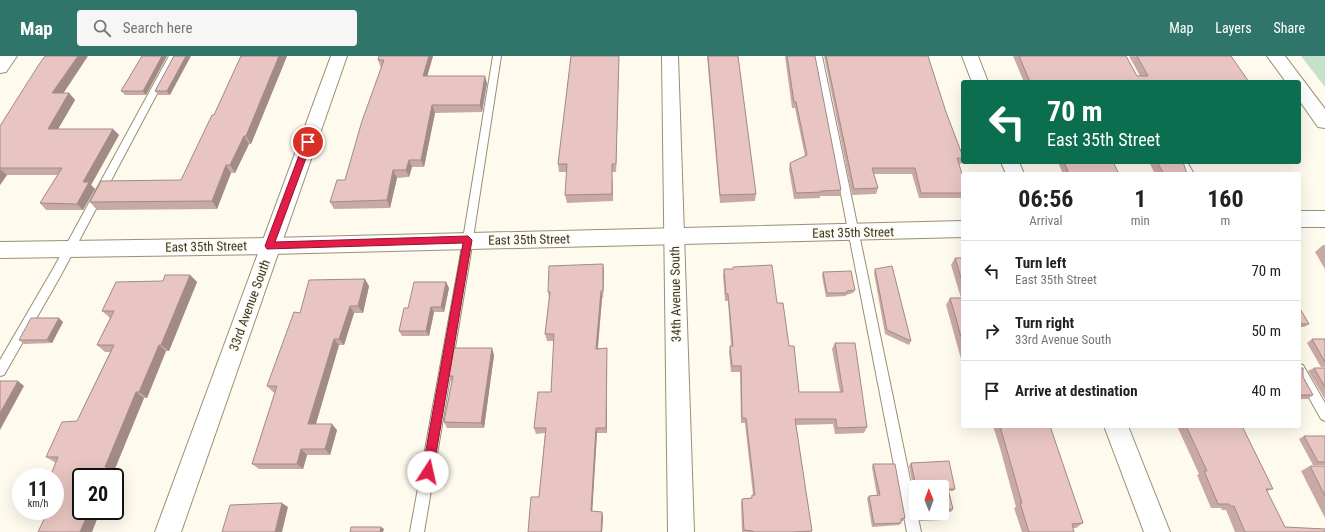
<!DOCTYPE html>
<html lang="en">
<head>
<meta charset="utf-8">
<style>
	:root { --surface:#fff; --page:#f6f6f6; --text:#222; --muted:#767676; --line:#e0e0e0; --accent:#307569 }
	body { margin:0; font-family:"Roboto Condensed",sans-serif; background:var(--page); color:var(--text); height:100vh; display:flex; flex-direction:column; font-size:15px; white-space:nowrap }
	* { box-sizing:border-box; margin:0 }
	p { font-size:13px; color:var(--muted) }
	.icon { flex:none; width:22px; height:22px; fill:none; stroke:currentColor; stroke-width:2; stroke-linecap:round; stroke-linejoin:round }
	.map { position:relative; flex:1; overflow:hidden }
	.sheet { position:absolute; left:961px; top:116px; width:340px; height:256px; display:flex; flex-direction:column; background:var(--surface); border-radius:4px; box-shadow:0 4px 16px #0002 }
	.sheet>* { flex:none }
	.top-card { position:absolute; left:961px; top:24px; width:340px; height:84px; border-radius:4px; box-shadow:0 4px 16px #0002; background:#0b6e4f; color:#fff; overflow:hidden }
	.needle { width:26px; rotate:359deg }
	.buttons { position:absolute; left:909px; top:424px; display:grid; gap:8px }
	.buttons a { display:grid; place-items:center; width:40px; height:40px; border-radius:4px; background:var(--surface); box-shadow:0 4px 16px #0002; font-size:20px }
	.speed { position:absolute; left:12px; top:412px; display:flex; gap:8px; font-size:20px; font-weight:700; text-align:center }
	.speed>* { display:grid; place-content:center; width:52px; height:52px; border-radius:50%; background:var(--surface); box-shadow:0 4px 16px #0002; line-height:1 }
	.speed small { font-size:10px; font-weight:400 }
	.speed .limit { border:2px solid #111; border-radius:6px; background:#fff; color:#111 }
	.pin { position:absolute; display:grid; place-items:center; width:34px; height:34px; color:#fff; margin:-17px; border:2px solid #fff; border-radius:50%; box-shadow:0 1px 4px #0007 }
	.me { position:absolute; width:44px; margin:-22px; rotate:10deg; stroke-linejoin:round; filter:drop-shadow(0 0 3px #0008) }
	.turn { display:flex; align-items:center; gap:14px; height:84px; padding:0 20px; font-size:18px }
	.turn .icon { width:52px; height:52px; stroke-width:2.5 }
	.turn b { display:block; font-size:28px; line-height:34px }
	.eta { display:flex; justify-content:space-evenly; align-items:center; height:68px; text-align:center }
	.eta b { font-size:24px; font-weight:700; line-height:28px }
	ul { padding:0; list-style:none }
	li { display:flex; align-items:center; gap:12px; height:60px; padding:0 20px; border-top:1px solid var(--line) }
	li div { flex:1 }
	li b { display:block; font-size:15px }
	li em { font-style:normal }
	header { display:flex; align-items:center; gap:24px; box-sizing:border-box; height:56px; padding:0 20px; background:var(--accent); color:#fff }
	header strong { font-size:19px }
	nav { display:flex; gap:22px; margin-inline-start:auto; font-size:14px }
	.search { width:280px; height:36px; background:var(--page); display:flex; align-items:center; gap:10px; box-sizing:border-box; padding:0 14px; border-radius:4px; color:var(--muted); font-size:15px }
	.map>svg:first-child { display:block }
	.green { fill:#c4e2c9 }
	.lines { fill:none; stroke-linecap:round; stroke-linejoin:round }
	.lane-casing { stroke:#998f74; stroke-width:2 }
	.street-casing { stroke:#998f74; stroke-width:2 }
	.secondary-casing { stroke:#998f74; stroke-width:2 }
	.lane { fill:#fff; fill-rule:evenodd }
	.street { fill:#fff; fill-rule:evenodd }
	.secondary { fill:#fff; fill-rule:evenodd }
	.wall { fill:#c8a9a6 }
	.shaded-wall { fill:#a28a87 }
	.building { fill:#e8c5c1; stroke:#a28a87 }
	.route { fill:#e11d48; stroke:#92132f }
	.labels { text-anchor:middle; stroke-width:3; stroke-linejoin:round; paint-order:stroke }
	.street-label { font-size:13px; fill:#3b372b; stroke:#fefaee }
</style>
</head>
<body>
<header>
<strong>Map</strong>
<div class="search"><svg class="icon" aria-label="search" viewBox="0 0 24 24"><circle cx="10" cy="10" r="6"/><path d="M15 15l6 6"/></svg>Search here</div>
<nav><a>Map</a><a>Layers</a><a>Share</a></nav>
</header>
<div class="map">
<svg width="1325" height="476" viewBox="0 0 1325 476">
	<rect width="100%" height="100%" fill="#fefaee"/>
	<path class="green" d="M1301,0H1325V31Z"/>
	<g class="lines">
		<g class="lane-casing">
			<path id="lane" d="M169,0H177L61,219L4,319L0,320V304L53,213Z
				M493,0H501L469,208L424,476H410L459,208Z
				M814,0H822L921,476H907Z
				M1177,106H1187L1194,118H1184Z
				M1299,308L1303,309L1325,347V365L1321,363L1299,324Z"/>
		</g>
		<g class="street-casing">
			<path id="street" d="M0,0H17L6,16L0,17Z
				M331,0H347L181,476H155Z
				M662,0H678L694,476H668Z
				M962,0H978L988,26H972Z
				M1001,106H1019L1024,118H1006Z
				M1104,370H1128L1170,476H1144Z"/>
		</g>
		<g class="secondary-casing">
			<path id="secondary" d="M1267,0H1285L1325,53V72L1318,71L1299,44V26H1286Z
				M1299,155H1325V171H1299Z
				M963,165V181L270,198L0,202V186L270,182Z"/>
		</g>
		<use href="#lane" class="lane"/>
		<use href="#street" class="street"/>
		<use href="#secondary" class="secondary"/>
	</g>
	<path class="wall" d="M142,0H167L146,39H125L121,35Z
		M174,0L170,39H158L155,35Z
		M241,0H287L251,88H249L235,117H231L217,153L97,154L90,146L181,124L214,59Z
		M379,0H433L427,20L487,27L482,56L435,57L424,111H412L409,121L397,122L390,152L334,153L330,146L345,124L381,12L378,4Z
		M571,0H619L616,116H612L613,145L567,147L565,139L567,116H559L558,108Z
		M707,0H738L756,138L755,145L720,147Z
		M785,0H815L841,134L840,140H820V142L794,143L789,113L790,107L805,100L795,52H792Z
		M824,0H928L946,56L963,101V103L961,108H959L963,121V142H919L912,118H874L878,132L876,138L852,139Z
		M1013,0H1126L1137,20H1140L1129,0H1231L1249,26H1024Z
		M63,37H69L75,44L58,73H113L119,79L91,129L95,133L83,154H46L40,147L58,119H7L0,129V70Z
		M1058,106H1113L1119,118H1063Z
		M1149,106H1183L1187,118H1155Z
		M1323,189H1325V213L1315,196Z
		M955,202H963V310L946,249L950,242H961L951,209Z
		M733,211L777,247L789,290L799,336H840L832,293L835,287L867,371L864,377L835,378L833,368L796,369L812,475L811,476H742L741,447L742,443L751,442L752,439H753L745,367H741L740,316H731L729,296L730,290H731L728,245H725L723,220L724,213H733Z
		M875,213L911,285L909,289L885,278L874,217Z
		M604,215L603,242H602L598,292L607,299V377H597L592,455L603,460L602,476H528L539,441L545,377L536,378L534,372L551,336L554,285H547L545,278L549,243L548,236Z
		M823,216L855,234L853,237L846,239V240L826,241L822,220Z
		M190,219L197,226L169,295H166L147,342H144L114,415L116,416L114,421H81L100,455L92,476H38L55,455L56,407L46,401L77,365L110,296H105L97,289L110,262L102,255L163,225Z
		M446,226L449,232L444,256H434L429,280H402L399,275L408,252Z
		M369,230L363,257H354L344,289H339L316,368L337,374L330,399H307L303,413H259L252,408L275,336H273L267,330L300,257Z
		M1299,251L1309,268L1304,271H1299Z
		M63,266L52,287L24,288L19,284Z
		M1312,283H1325V311H1321L1307,287Z
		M494,299L484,372H447L444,366L452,326L449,320Z
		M1299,312L1303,321L1313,339L1308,343H1299Z
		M1314,312H1325V343L1308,315Z
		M993,370H1050L1083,467L1076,472H1073L1074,476H1022L1014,452L1016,451L1000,392Z
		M1177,370H1242L1273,433L1267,435L1285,471L1325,476H1235L1226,454H1222L1221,452H1211L1197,419L1199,418Z
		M1304,380H1325V409H1313L1299,383Z
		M911,407L955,433L953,435H949L953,453L951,456H945L946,462L944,464L920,465L919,457H942L916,431V445L909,410Z
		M873,408L905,462L903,465H901V467L899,469L872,471L867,442L869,440H877L872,411Z
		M1310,410H1325V462L1301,415Z"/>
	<path class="shaded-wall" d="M78,0H88L59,44L52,37Z
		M162,0H167L146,39L143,35Z
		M186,0H191L170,39L167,35Z
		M279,0H287L251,88L246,80Z
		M429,0H433L425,28L423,20Z
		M619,0L616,116V108Z
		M485,20L487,27L482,56L480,49Z
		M69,37L75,44L54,80L48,73Z
		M432,49L435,57L424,111L421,104Z
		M113,73L119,79L91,129L95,133L83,154L77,148L83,126Z
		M244,80L249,88L235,117L230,109Z
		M409,104L412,111L409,121L406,114Z
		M612,108V116L613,145L612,138Z
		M226,109L231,117L217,153L212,145Z
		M0,113L7,119L0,129Z
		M393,114L397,122L390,152L387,144Z
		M603,208L604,215L603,242Z
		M190,219L197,226L169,295L161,289Z
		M365,223L369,230L363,257L358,250Z
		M446,226L449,232L444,256L441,251Z
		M601,235L602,242L597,299L596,293Z
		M350,250L354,257L344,289L339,283Z
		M431,251L434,256L429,280L426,275Z
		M59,262L63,266L52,287L47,284Z
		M334,283L339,289L314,374L308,368Z
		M159,289L166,295L147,342L139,336Z
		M492,292L494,299L484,372L481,367Z
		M607,292V377L606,372Z
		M18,325L24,330L0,374V357Z
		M136,336L144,342L114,415L116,416L114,421H103L105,411Z
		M332,368L337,374L330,399L325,393Z
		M596,372L597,377L592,460L591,455Z
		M301,393L307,399L303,413L297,408Z
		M282,447L288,451L282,476H275Z
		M89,455H100L92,476H80Z
		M602,456L603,460L602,476H601Z
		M381,471L384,473L383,476H380Z"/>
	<path class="building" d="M45,0H78L52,37H69L48,73H113L83,126H89L77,148L40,147L62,112H0V70L38,10Z
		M142,0H162L143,35H121Z
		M174,0H186L167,35H155Z
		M241,0H279L246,80H244L230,109H226L212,145L90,146L101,125L181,124L212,59H214Z
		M379,0H429L423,20H485L480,49H432L421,104H409L406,114H393L387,144L330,146L337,124H345L362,65L384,4H378Z
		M571,0H619L616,108H612V138L565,139L567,108H558Z
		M708,0H738L756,138L720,139Z
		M787,0H815L841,134L821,135V136L796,137L790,107L807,99L796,46H794Z
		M826,0H928L946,56L963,101V102H957L963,121V137H921L915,112H872L878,132L854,133Z
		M1019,0H1126L1137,20H1148L1137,0H1231L1249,26H1030Z
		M1064,106H1113L1119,118H1069Z
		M1157,106H1183L1187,118H1164Z
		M955,202H963V228Z
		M603,208V235H601L596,293L607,292L606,372H596L591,455L602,456L601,476H528L531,441H539L546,372H534L538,336H551L554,278H545L550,236H548L549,210Z
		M772,209L777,247H783L789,290H794L799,336H843L835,287H855L867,371L837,372L836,363H795L812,475L792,476H753V475L744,474L742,443L752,442V439H755L746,362H742L741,310H732L730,290H733L728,238H726L724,213H733V211Z
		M892,210L911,285L887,274L875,213Z
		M851,215L855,234L847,235V237H827L823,216Z
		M165,219H190L161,289H159L139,336H136L105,411H107L103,421H81V455H89L80,476H38L48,455H55V421H50L58,401H46L62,366L77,365L114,289H97L114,255H102L116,226L163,225Z
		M365,223L358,250H350L339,283H334L308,368H332L325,393H301L297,408H252L277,330H267L294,256L300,257L309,224Z
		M414,226H446L441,251H431L426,275H399L404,252H408Z
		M950,242H963V288L955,259Z
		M1299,251L1309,268H1299Z
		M31,262H59L47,284H19Z
		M1312,283H1325V306Z
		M454,292H492L481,367L444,366L453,320H449Z
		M1299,312H1303V321L1313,339H1299Z
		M1314,312H1325V331Z
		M0,325H18L0,357Z
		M1000,370H1050L1083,467L1072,468L1074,476H1029L1020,447H1022Z
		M1186,370H1242L1273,433H1266L1285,471L1325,473V476H1245L1234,450H1230L1229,448H1218L1204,415H1207Z
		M1304,380H1325V406H1318Z
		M949,405L955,433H948L953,453H944L946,462H922L921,457H942V431H916L911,407Z
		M873,408H895L905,462L901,463V467L874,468L869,440L880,439Z
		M1310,410H1325V440Z
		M282,447L275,476H222L230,449Z
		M351,471H381L380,476H350Z"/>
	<path class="route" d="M308,83L312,86L275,186L468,180L472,184L433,416L431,420L428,422L424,420L422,416L463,187L267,193L265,190L304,86Z"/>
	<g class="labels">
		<g class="street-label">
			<text transform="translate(853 176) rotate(-1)" y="5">East 35th Street</text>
			<text transform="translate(529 183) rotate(-1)" y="5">East 35th Street</text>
			<text transform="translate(206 190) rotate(-1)" y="5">East 35th Street</text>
			<text transform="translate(675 238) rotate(-91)" y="5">34th Avenue South</text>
			<text transform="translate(249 249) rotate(-70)" y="5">33rd Avenue South</text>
		</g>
	</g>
</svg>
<div class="buttons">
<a><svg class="needle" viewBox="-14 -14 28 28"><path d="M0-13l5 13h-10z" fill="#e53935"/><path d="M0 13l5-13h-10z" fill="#767676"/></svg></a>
</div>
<div class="speed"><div>11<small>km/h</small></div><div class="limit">20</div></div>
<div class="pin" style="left:308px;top:86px;background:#d93025"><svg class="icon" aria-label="arrive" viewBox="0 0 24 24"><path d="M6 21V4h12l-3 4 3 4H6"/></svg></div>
<svg class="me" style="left:428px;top:416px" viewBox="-20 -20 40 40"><circle r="19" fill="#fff"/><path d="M0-13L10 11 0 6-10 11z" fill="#e11d48"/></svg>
<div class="top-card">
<div class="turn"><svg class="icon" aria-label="left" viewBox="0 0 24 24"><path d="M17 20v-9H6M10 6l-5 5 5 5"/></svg><div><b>70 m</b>East 35th Street</div></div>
</div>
<section class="sheet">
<div class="eta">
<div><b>06:56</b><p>Arrival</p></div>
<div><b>1</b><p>min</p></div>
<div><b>160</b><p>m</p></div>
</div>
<ul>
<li><svg class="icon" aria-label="left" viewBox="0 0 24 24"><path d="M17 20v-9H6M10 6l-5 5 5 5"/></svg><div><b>Turn left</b><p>East 35th Street</p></div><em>70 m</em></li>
<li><svg class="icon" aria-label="right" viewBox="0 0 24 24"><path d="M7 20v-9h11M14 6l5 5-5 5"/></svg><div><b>Turn right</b><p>33rd Avenue South</p></div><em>50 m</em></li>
<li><svg class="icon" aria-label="arrive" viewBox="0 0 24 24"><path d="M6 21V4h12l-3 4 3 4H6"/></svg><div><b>Arrive at destination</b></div><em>40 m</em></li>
</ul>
</section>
</div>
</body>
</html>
